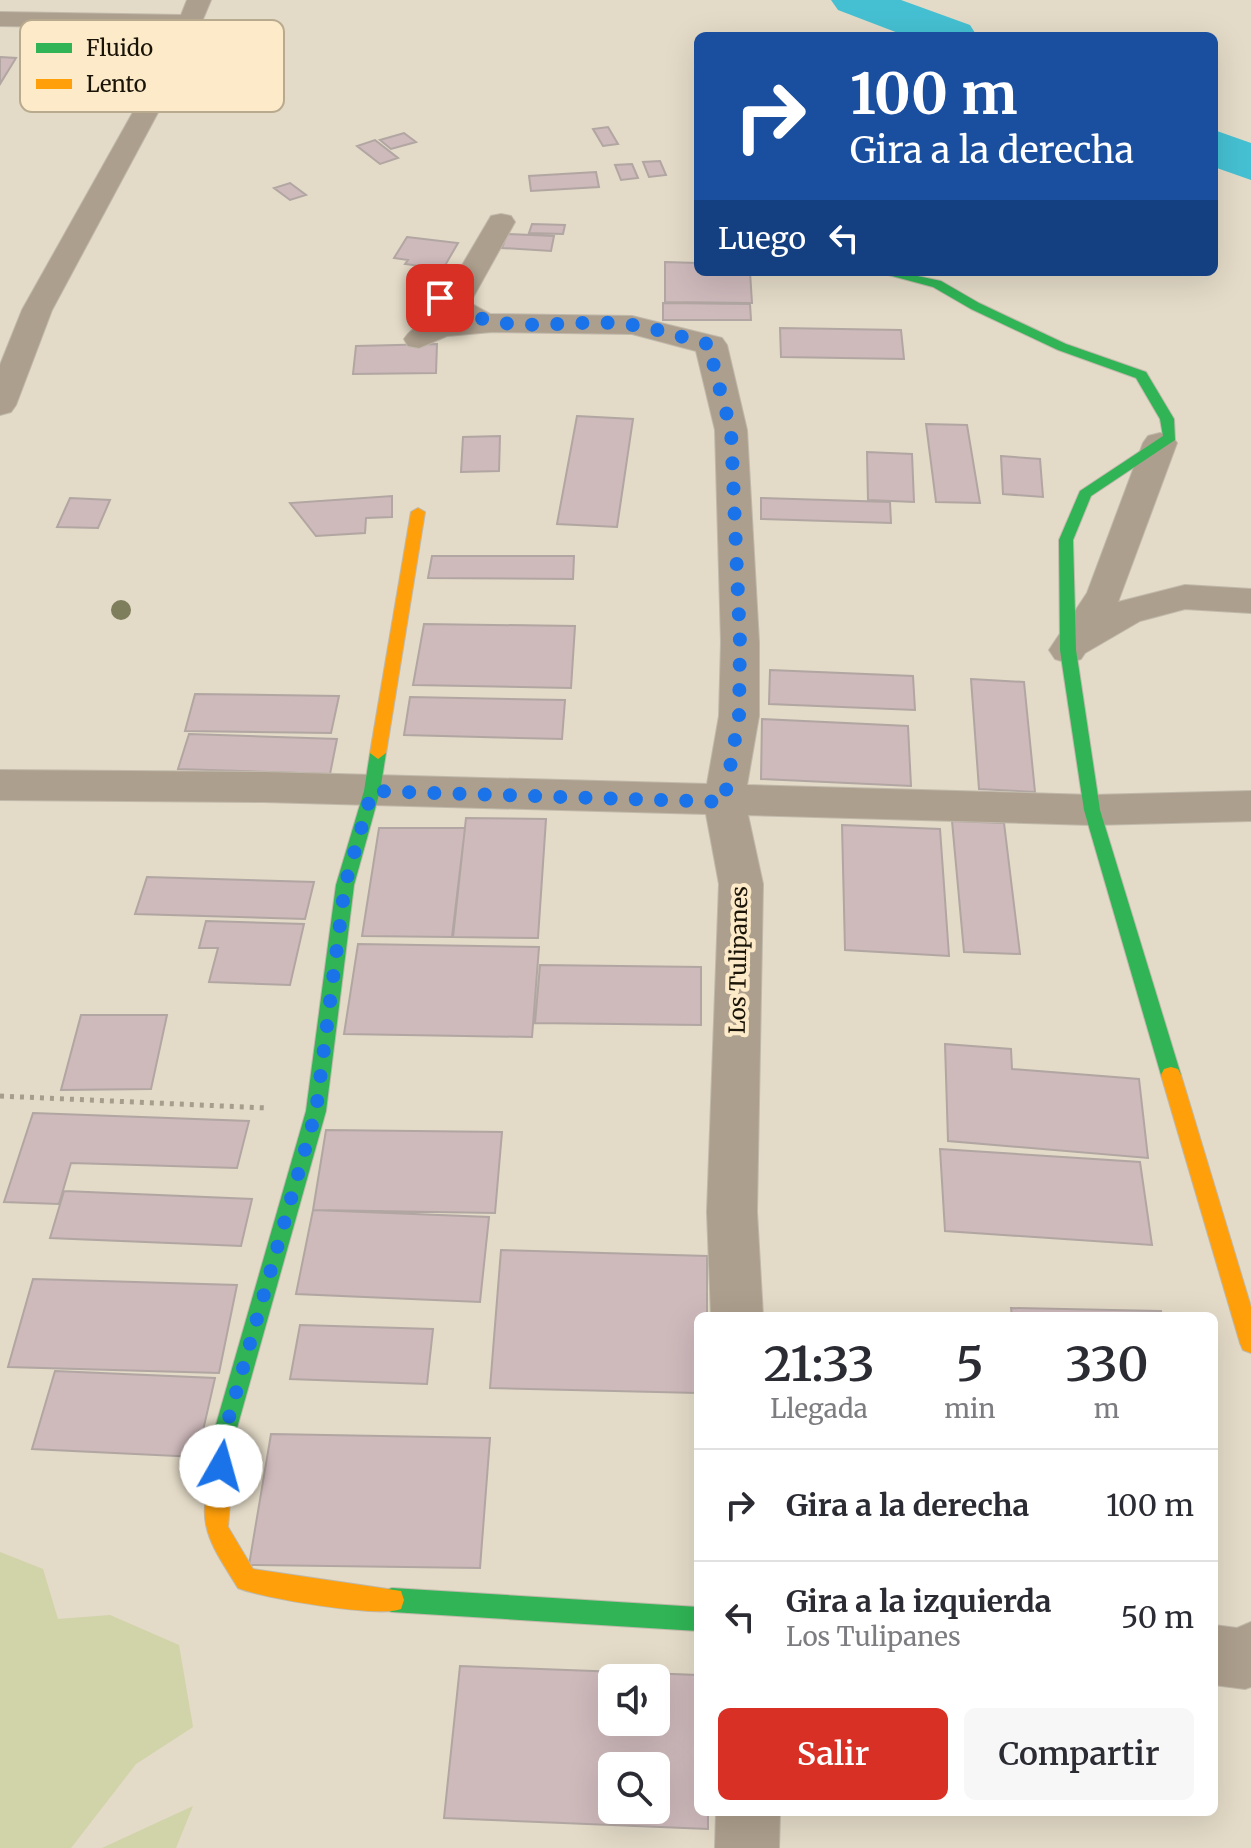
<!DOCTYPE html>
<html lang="es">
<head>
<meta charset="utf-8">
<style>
	:root { --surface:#fff; --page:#f7f7f7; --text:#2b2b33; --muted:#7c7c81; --line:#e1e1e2; --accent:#d93025 }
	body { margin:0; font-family:Merriweather,serif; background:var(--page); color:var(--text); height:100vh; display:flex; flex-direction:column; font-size:30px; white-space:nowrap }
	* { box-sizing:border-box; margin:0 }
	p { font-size:26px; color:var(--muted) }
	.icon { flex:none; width:44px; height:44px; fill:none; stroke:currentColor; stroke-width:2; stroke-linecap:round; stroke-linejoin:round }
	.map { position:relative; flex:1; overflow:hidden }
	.side { position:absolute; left:694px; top:1312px; width:524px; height:504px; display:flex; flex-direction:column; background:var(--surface); border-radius:12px; box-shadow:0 8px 32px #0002 }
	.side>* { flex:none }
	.banner { position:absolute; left:694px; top:32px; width:524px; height:244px; border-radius:12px; box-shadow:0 8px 32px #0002; background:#1a4fa0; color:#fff; overflow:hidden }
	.controls { position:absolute; left:598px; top:1664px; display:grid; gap:16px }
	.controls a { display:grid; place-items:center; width:72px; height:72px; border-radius:12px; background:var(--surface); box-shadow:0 8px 32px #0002; font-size:40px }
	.pin { position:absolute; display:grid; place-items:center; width:68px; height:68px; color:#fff; margin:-34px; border-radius:16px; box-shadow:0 4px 12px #0006 }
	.me { position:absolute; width:88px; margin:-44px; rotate:7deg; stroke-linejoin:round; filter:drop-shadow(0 0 6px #0008) }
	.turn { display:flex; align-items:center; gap:28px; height:168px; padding:0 24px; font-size:36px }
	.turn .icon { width:104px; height:104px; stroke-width:2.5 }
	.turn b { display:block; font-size:56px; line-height:68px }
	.then { display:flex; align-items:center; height:76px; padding:0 24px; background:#0003; gap:16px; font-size:30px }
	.eta { display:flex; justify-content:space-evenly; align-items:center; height:136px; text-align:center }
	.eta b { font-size:48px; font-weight:600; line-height:56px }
	.action { display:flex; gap:16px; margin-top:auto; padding:16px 24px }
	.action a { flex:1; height:92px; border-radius:12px; background:var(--accent); color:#fff; font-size:32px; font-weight:600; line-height:92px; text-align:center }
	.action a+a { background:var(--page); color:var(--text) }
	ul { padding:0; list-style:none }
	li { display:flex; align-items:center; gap:24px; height:112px; padding:0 24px; border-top:2px solid var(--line) }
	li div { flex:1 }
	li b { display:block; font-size:30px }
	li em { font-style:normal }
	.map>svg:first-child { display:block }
	.green { fill:#d1d3a9 }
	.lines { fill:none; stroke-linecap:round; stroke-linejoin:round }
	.river { fill:#45c0d2; fill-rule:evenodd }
	.building { fill:#ceb9bb; stroke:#b1a6a2; stroke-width:2; fill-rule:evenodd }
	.street-casing { stroke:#c0b9ab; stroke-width:2 }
	.fast-casing { stroke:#c0b9ab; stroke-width:2 }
	.slow-casing { stroke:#c0b9ab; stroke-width:2 }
	.path { stroke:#a79d8d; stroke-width:5; stroke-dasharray:4 6; stroke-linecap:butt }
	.street { fill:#ad9f8d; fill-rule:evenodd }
	.fast { fill:#30b455; fill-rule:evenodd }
	.slow { fill:#ff9f0a; fill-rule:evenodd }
	.tree { fill:#7e7d5c }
	.route { stroke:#1a73e8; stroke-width:14; stroke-dasharray:0 25.2 }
	.labels { text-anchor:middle; stroke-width:8; stroke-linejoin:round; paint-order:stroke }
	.street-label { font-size:22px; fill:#1a1408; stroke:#fceac8 }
	.key { fill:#fceac8; stroke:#b8aa8e; stroke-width:2 }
	.key-label { font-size:22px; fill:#1a1408 }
</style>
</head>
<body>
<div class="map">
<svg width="1251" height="1848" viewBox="0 0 1251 1848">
	<rect width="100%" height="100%" fill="#e3dac7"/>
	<path class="green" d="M0,1552L43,1569L58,1619L110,1615L179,1645L193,1727L136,1764L71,1848H0Z
		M193,1806L176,1848H102Z"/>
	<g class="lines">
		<path class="river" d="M831,0H901L970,25L977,36H906L838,10Z
			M1214,130L1251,143V180L1214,167Z"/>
	</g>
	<path class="building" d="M0,57L16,58L0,84Z
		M608,127L618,144L603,146L593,129Z
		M404,133L416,142L391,149L380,140Z
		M375,140L398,158L380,164L357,146Z
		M660,161L666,175L649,177L643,162Z
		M632,164L638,178L621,180L615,165Z
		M596,172L599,187L531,191L529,176Z
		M290,183L306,195L290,200L274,188Z
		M532,224L565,225L563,234L529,233Z
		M507,234L554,236L551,251L502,248Z
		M407,237L458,243L443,269L405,264L408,260L394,258Z
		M665,262L698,263V272H750L752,303L665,302Z
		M663,303L750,304L751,320H663Z
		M780,328L901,330L904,359L781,357Z
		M437,344L436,373L353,374L356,346Z
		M577,416L633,419L617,527L557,524Z
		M926,424L967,425L980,503L936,502Z
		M500,436L499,471L461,472L463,437Z
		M867,452L912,454L914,502L868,500Z
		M1001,456L1040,459L1043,497L1003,494Z
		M392,496V517L366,518L365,533L316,536L290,503Z
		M70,498L110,500L98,528L57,527Z
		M761,498L890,502L891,523L761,519Z
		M432,556H574L573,579L428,578Z
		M424,624L575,626L571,688L413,685Z
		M770,670L913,676L915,710L769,704Z
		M971,679L1024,682L1035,792L979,789Z
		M195,694L339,696L331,733L185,731Z
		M410,697L565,700L562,739L404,735Z
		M762,719L908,726L911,786L761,779Z
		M189,734L337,739L330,774L178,769Z
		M466,818L546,819L538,938L453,937Z
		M952,821L1004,823L1020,954L964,952Z
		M842,825L940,829L949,956L845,950Z
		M379,828H465L452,937L362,936Z
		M147,877L314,882L305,919L135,914Z
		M206,921L304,924L290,985L209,982L218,948H199Z
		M358,944L539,947L532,1037L344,1034Z
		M540,965L701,967V1025L535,1023Z
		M81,1015H167L151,1089L61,1090Z
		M945,1044L1011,1049L1012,1069L1139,1079L1148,1158L948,1141Z
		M33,1113L249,1121L237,1168L71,1163L59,1204L4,1202Z
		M326,1130L502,1132L495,1213L313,1210Z
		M940,1149L1140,1162L1152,1245L945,1231Z
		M64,1191L252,1199L241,1246L50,1238Z
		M313,1210L489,1217L480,1302L296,1294Z
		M501,1250L707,1256V1316H698V1393L490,1388Z
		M33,1279L237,1285L219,1373L8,1367Z
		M1011,1308L1161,1311L1162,1316H1012Z
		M300,1325L433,1329L427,1384L290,1379Z
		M55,1371L215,1378L197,1457L32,1449Z
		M271,1434L490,1438L480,1568L249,1565Z
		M460,1666L698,1675V1812H708V1829L444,1818ZM612,1678H656V1722H612ZM612,1766H656V1810H612Z"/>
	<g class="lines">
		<g class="street-casing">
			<path id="street" d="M187,0H211L184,64L52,310L16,405L11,412L0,415V365L22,310L160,64L175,29L0,26V12L181,15Z
				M501,214L511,216L515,222L470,303L490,314L632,316L722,338L727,345L747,430L759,642V716L747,785L1092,795L1251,791V821L1092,825L748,815L763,884L757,1212L763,1316H711L707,1212L719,884L706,814L264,802L0,800V770L264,772L707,784L719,716L721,642L715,430L696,351L632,334L492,332L447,336L419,348L408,346L404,339C414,324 433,318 450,317L416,294L412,288L423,268L433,265L443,268L448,274L443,286L448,289L491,216Z
				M1160,433L1172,436L1177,443L1118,602L1185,585L1251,589V613L1185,609L1140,621L1085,653L1081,659L1068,663L1055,659L1049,650L1087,593L1143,443L1148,436Z
				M1251,1622V1687L1245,1689L1214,1685V1625L1237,1628Z
				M716,1812H780L779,1848H715Z"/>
		</g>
		<g class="fast-casing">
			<path id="fast" d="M877,272H899L941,281L979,303L1066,344L1146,372L1174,419L1175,440L1091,496L1073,540L1076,650L1100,810L1181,1075L1178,1081L1171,1083L1164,1081L1161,1075L1084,810L1060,650L1059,540L1080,491L1163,436L1160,419L1136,378L1058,350L971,309L933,287Z
				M378,747L386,753L380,791L354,885L326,1111L235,1435L231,1490L227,1498L219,1502L211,1498L207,1490L213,1435L306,1111L336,885L364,791L370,753Z
				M392,1588L698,1607V1631L392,1612L383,1609L380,1600L383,1591Z"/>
		</g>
		<g class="slow-casing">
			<path id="slow" d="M418,508L425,512L386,753L378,759L370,753L411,512Z
				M1171,1067L1178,1069L1181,1075L1251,1307V1353L1243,1350L1240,1343L1161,1075L1164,1069Z
				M219,1478L227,1482L231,1490L228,1527L253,1569L401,1591L404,1600L401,1609C379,1618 262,1598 238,1588C217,1553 193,1525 211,1482Z"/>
		</g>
		<path class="path" d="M0,1096L267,1108"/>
		<use href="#street" class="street"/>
		<use href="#fast" class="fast"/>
		<use href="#slow" class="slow"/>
	</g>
	<circle class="tree" cx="121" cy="610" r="10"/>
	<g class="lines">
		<path class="route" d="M221,1466L224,1435L316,1111L345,885L372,791L724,802L739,716L740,642L731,430L714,368L711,345C685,338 659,329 633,325C565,315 501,343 440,298"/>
	</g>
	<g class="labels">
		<g class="street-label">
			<text transform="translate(738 960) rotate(-89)" y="8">Los Tulipanes</text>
		</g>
	</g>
	<rect x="20" y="20" width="264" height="92" rx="12" class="key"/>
	<rect x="36" y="43" width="36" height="10" fill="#30b455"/>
	<rect x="36" y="79" width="36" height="10" fill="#ff9f0a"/>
	<g class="key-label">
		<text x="86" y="56">Fluido</text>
		<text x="86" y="92">Lento</text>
	</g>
</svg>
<div class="controls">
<a><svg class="icon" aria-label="sound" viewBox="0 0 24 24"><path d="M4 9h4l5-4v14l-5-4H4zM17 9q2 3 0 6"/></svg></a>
<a><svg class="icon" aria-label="search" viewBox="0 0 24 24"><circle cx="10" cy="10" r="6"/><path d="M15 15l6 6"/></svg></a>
</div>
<div class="pin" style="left:440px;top:298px;background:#d93025"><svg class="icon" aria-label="arrive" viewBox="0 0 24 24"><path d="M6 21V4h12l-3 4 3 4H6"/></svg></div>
<svg class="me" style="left:221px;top:1466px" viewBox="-20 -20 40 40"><circle r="19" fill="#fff"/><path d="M0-13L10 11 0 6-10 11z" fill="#1a73e8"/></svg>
<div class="banner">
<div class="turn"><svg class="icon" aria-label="right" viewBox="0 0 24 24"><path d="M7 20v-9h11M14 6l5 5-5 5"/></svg><div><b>100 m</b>Gira a la derecha</div></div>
<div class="then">Luego<svg class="icon" aria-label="left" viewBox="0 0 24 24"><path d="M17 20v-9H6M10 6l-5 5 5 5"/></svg></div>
</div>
<section class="side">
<div class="eta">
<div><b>21:33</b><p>Llegada</p></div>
<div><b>5</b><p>min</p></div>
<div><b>330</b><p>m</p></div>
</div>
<ul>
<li><svg class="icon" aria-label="right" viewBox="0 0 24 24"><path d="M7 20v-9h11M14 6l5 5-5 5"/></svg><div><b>Gira a la derecha</b></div><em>100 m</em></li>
<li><svg class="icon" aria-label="left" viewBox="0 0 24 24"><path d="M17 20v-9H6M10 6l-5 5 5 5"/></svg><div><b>Gira a la izquierda</b><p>Los Tulipanes</p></div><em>50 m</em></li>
</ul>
<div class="action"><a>Salir</a><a>Compartir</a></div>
</section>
</div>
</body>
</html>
